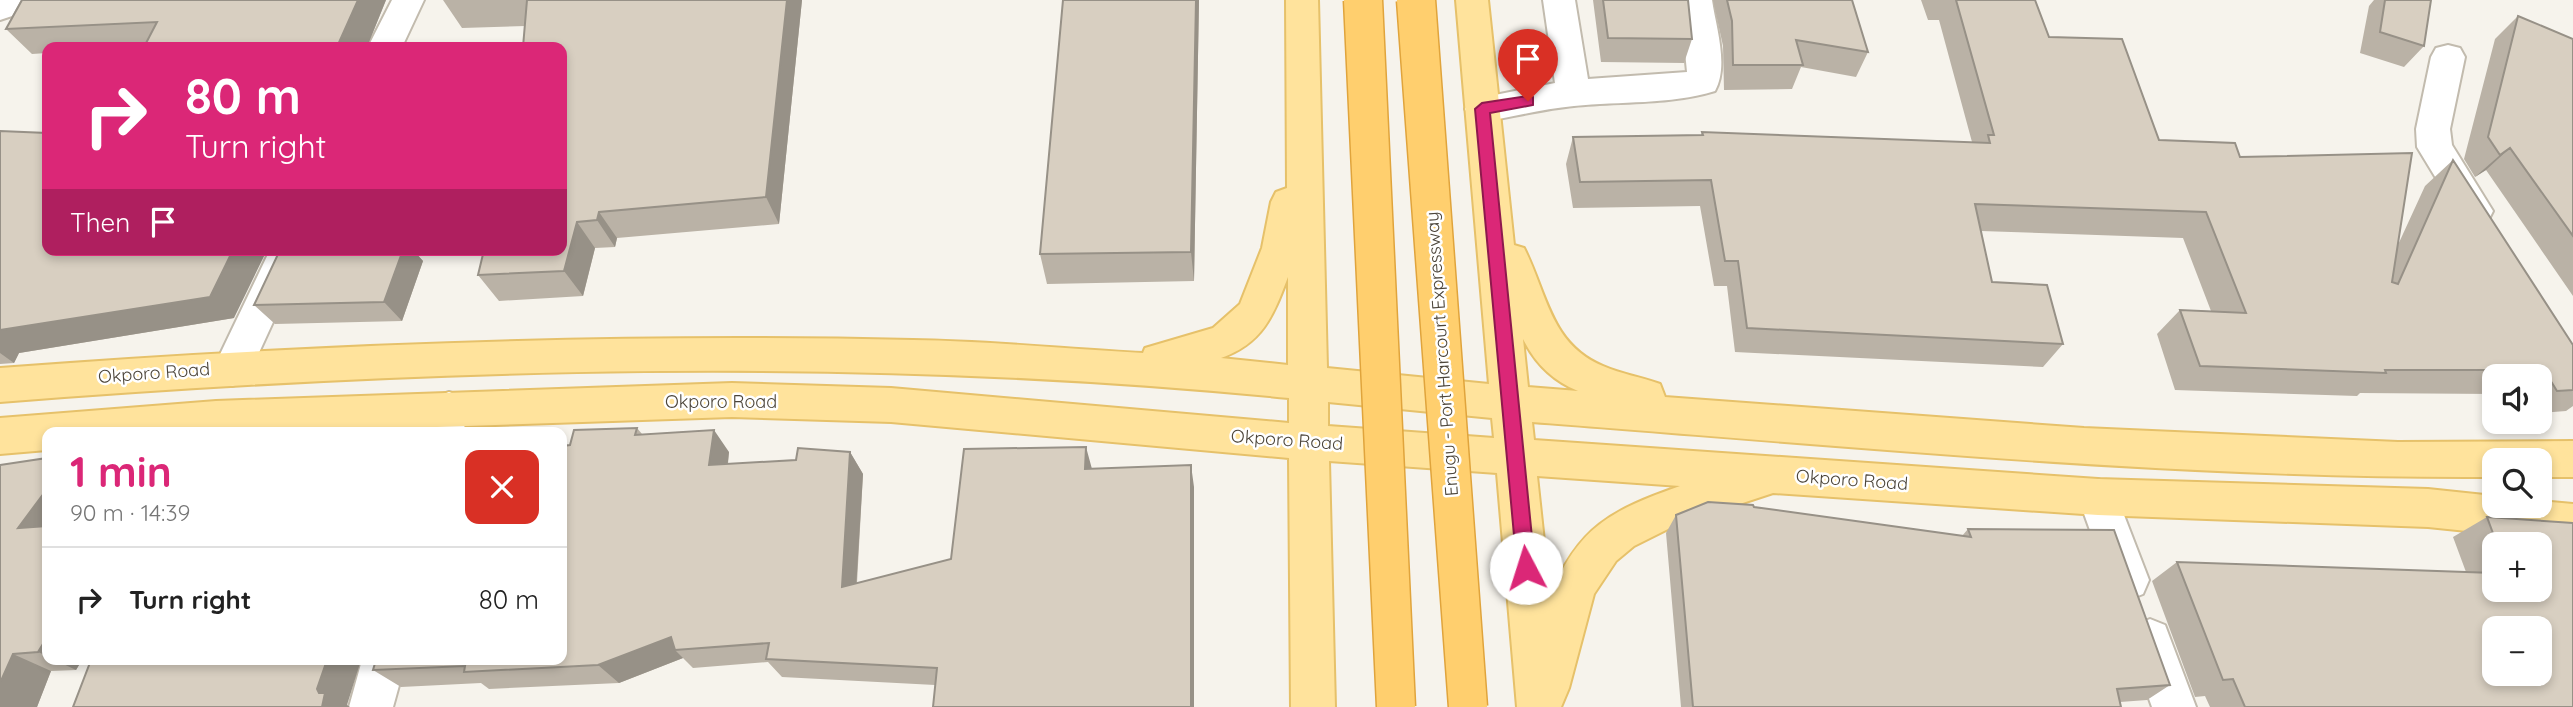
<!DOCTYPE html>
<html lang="en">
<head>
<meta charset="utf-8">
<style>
	:root { --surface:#fff; --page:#f6f6f6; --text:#222; --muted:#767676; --line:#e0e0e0; --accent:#db2777 }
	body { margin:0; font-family:Quicksand,sans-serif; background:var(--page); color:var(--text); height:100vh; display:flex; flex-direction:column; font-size:26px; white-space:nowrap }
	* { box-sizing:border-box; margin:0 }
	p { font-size:23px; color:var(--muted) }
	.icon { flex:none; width:38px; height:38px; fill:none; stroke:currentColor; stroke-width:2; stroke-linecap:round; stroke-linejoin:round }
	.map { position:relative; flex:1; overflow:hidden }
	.drawer { position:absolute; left:42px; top:427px; width:525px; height:238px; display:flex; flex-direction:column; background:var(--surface); border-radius:14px; box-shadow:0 4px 10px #0003 }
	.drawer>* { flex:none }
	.banner { position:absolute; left:42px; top:42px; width:525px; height:214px; border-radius:14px; box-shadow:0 4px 10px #0003; background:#db2777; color:#fff; overflow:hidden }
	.controls { position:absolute; left:2482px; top:364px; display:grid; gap:14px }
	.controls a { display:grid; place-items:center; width:70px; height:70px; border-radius:14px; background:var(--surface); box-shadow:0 4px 10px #0003; font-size:35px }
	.pin { position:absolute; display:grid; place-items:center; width:60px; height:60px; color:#fff; margin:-72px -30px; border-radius:50% 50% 50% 0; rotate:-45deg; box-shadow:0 0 7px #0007 }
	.pin .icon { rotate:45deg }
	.me { position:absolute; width:77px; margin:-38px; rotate:355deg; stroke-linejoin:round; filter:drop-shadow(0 0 5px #0008) }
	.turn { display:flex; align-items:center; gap:24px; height:147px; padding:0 28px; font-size:32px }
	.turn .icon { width:91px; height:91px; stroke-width:2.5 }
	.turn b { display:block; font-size:49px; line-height:60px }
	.then { display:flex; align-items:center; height:66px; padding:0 28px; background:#0003; gap:14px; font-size:26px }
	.round { display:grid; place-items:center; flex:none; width:74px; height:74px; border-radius:14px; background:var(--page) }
	.summary { display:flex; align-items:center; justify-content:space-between; height:119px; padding:0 28px }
	h1 { font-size:42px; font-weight:700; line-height:52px; color:var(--accent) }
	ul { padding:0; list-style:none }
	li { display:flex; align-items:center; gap:21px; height:105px; padding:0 28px; border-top:2px solid var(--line) }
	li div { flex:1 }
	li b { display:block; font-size:26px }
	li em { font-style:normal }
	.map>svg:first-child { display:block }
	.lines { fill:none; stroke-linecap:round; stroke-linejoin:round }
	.minor-casing { stroke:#c2bbae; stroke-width:4 }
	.major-casing { stroke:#e6c16a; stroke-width:4 }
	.minor { fill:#fff; fill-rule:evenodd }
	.major { fill:#ffe39c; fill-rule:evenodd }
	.highway-bridge-casing { stroke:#e0a43c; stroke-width:41; stroke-linecap:butt }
	.highway-bridge { stroke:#ffcf6e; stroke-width:38 }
	.wall { fill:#bab2a6; fill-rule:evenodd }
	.shaded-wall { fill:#979187 }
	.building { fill:#d8cfc1; stroke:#979187; stroke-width:2; fill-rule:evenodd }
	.route { fill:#db2777; stroke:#8e194d; stroke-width:2 }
	.labels { text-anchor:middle; stroke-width:5; stroke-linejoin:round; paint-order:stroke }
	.street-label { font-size:18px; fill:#4b4439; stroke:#fff }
</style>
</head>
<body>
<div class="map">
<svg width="2573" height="707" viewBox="0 0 2573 707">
	<rect width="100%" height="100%" fill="#f6f3ec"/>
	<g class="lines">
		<g class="minor-casing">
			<path id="minor" d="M0,0H21L12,16L0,20Z
				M392,0H424L402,47H368Z
				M1543,0H1575L1588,79L1687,72L1680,0H1712C1716,27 1729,66 1715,91C1669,105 1621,101 1574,106C1543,109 1512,117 1482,122L1470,118L1465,109L1470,100L1555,83Z
				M2448,45L2460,48L2465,57L2450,129L2452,145L2493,211L2488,221L2475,225L2462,221L2417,147L2416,129L2431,57L2436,48Z
				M270,250H306L246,381L232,386L218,381L213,369Z
				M449,392L463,397L469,409L463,432H423L435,397Z
				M2098,479L2112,484L2149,580L2143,594L2128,600L2113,594L2078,497L2084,484Z
				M2150,619L2165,625L2196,707H2152L2128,640L2135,625Z
				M362,660H406L393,707H349Z"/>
		</g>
		<g class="major-casing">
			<path id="major" d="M1286,0H1318L1327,368L1489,384L1456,0H1488L1514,245L1524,248C1547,293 1550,344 1603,366C1621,374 1641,377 1660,384L1665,397L2084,428L2398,442L2573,441V477H2539V460H2494V477C2173,479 1852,446 1532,422L1534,440L2098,479L2428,489L2494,496V506H2539V501L2573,504V542L2428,527L2098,515L1773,493L1676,525L1634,546L1616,561L1594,594L1569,688L1561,707H1517L1497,473L1329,461L1335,707H1291L1289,458L891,422L732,417L290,432H47V450L0,454V418L216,401L732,383L891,388L1289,423V398C861,355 428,368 0,402V368C303,345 609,333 913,340C990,341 1067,349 1143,353L1145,348L1213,328L1240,304L1262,248L1271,202L1276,192L1287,188ZM1288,277V365L1221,358C1263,343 1273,316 1288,277ZM1523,339C1535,363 1553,381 1578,391L1528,387ZM1328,402L1492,418L1494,438L1328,426ZM1537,476L1680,486C1612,510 1577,527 1550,597Z"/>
		</g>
		<use href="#minor" class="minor"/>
		<use href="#major" class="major"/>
		<g class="highway-bridge-casing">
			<path id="highway-bridge" d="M1363,0L1396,707
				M1416,0L1468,707"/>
		</g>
		<use href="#highway-bridge" class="highway-bridge"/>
	</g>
	<path class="wall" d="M22,0H386L367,47H47V53L32,54L6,29Z
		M443,0H802L779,224L617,238L615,247L595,248L583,296L499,301L478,275L562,250L525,26L462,28Z
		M1199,0L1194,281L1047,284L1040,254Z
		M1593,0H1688L1692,39L1684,63L1601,62Z
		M1713,0H1852L1868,52L1856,77L1801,67L1792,89L1724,90L1723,46Z
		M1921,0H2035L2049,37L2159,140L2240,157L2397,247L2425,186L2453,160L2573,345V406L2566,411L2539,413V376H2494V394L2360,393L2357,396L2175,390L2157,334L2180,310L2211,311L2183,238L1981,231L1992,282L2063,344L2043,367L1735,352L1727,286H1714L1700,206L1573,208L1566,164L1573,137L1701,135L1702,132L1972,142L1939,20H1928Z
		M2374,0H2431L2424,46L2404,67L2360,53L2369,6Z
		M2518,16L2573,39V296L2486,170L2475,177L2464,159L2495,39Z
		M0,131L234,318L19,353L14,363L0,364Z
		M280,250H413L423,261L402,321L275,324L254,305Z
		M637,428L642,434L729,452L728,464L796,460L850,452L863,474L857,583L951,559L1092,469L1194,487V707H933L935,685L782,677L768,662L693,668L683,658L619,683L489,689L481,683L401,687L373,670L562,660L570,445Z
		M47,458V660H82L76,670L51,671L37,707H0Z
		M1754,507L1962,536L1968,529L2170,685L2147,700L2120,702L2121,707H1681L1666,533L1676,515Z
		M2487,517L2573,523V707H2210L2205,696L2195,697L2152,581L2177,562L2466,572L2453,537ZM2494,544H2539V590H2494ZM2494,628H2539V674H2494Z"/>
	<path class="shaded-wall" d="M358,0H386L367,47H337Z
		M787,0H802L779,224L766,197Z
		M1196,0H1199L1194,281L1191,252Z
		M2510,148L2486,170L2475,177L2500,155Z
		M599,212L617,238L615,247L597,220Z
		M577,222L595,248L583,296L564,271Z
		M233,250H267L234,318L19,353L14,363L0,353V330Z
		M403,250H413L423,261L402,321L384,302Z
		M714,430L729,452L725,487L709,465Z
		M1086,447L1092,469H1085Z
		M850,452L863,474L855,606L842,587Z
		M1191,465L1194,487V707H1191Z
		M47,489V544L18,528Z
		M671,637L675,650L683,658L619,683L598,665Z
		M46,639L47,640V656L38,652Z
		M13,654L51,671L37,707H0V683Z
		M55,660H82L76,670Z
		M327,660H361L347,705L350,707H322L319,693L317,689Z"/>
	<path class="building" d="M22,0H358L337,47H144L157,22L6,29Z
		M527,0H787L766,197L599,212L597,220L577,222L564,271L478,275L484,250H562V47H523Z
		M1063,0H1196L1191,252L1040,254Z
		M1603,0H1688L1692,39L1608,38Z
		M1727,0H1852L1868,52L1796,40L1803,65H1733L1732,21Z
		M1956,0H2035L2049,37L2122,39L2159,140L2235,143L2240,157L2412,153L2392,282L2398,284L2453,160L2573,345V390L2557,391L2544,370H2385L2386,373L2200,366L2180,310L2246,313L2206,212L1975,204L1992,282L2047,285L2063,344L1747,328L1738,261H1725L1711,180L1580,182L1573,137L1703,135L1702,132L1990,143L1988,135H1994Z
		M2385,0H2431L2424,46L2380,32Z
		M2518,16L2573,39V236L2510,148L2500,155L2488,137Z
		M0,131L47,133V250H233L210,297L0,330Z
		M280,250H403L384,302L254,305Z
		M637,428L635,435L714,430L709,465L796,460L798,448L850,452L842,587L951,559L964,449L1086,447L1085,469L1191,465V707H933L937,668L766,659L769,643L675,650L671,637L598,665L464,672L465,666L373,670L376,660H562V446L570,445L574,430Z
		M47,458V489L18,528L47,526V639H46L38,652L13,654L0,683V465Z
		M1708,502L1753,505L1754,507L1971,537L1968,529L2114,530L2170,685L2117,689L2121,707H1693L1676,515Z
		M2487,517L2573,523V707H2245L2233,679L2223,680L2177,562L2494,573V590H2539V544H2497ZM2494,628H2539V674H2494Z
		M91,660H327L317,689L319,693H325L322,707H73Z"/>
	<path class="route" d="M1528,96L1533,97V105L1490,113L1535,568L1532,574L1526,576L1520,574L1517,568L1475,109L1482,103Z"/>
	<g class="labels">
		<g class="street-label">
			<text transform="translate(1442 354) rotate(-94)" y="6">Enugu - Port Harcourt Expressway</text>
			<text transform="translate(154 373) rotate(-4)" y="6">Okporo Road</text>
			<text x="721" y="408">Okporo Road</text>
			<text transform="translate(1287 440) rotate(4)" y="6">Okporo Road</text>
			<text transform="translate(1852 480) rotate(4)" y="6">Okporo Road</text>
		</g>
	</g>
</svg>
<div class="controls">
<a><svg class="icon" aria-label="sound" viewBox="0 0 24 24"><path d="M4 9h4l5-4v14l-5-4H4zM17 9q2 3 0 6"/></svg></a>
<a><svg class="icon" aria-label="search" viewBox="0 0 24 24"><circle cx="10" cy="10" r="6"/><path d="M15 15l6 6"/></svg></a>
<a>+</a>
<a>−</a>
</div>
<div class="pin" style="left:1528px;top:101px;background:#d93025"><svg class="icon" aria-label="arrive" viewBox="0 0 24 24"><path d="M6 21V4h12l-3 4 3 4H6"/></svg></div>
<svg class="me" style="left:1526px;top:568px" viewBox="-20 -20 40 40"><circle r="19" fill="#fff"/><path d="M0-13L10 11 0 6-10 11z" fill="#db2777"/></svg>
<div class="banner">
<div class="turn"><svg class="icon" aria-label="right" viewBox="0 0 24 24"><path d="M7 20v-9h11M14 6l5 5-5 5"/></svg><div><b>80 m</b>Turn right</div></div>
<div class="then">Then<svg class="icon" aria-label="arrive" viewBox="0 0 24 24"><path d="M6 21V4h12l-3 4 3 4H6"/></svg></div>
</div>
<section class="drawer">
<div class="summary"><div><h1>1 min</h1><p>90 m · 14:39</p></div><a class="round" style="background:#d93025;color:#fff"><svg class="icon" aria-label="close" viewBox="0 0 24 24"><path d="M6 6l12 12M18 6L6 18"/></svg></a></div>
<ul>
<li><svg class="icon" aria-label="right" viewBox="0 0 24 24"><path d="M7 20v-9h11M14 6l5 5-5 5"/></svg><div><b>Turn right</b></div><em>80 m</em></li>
</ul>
</section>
</div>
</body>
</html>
